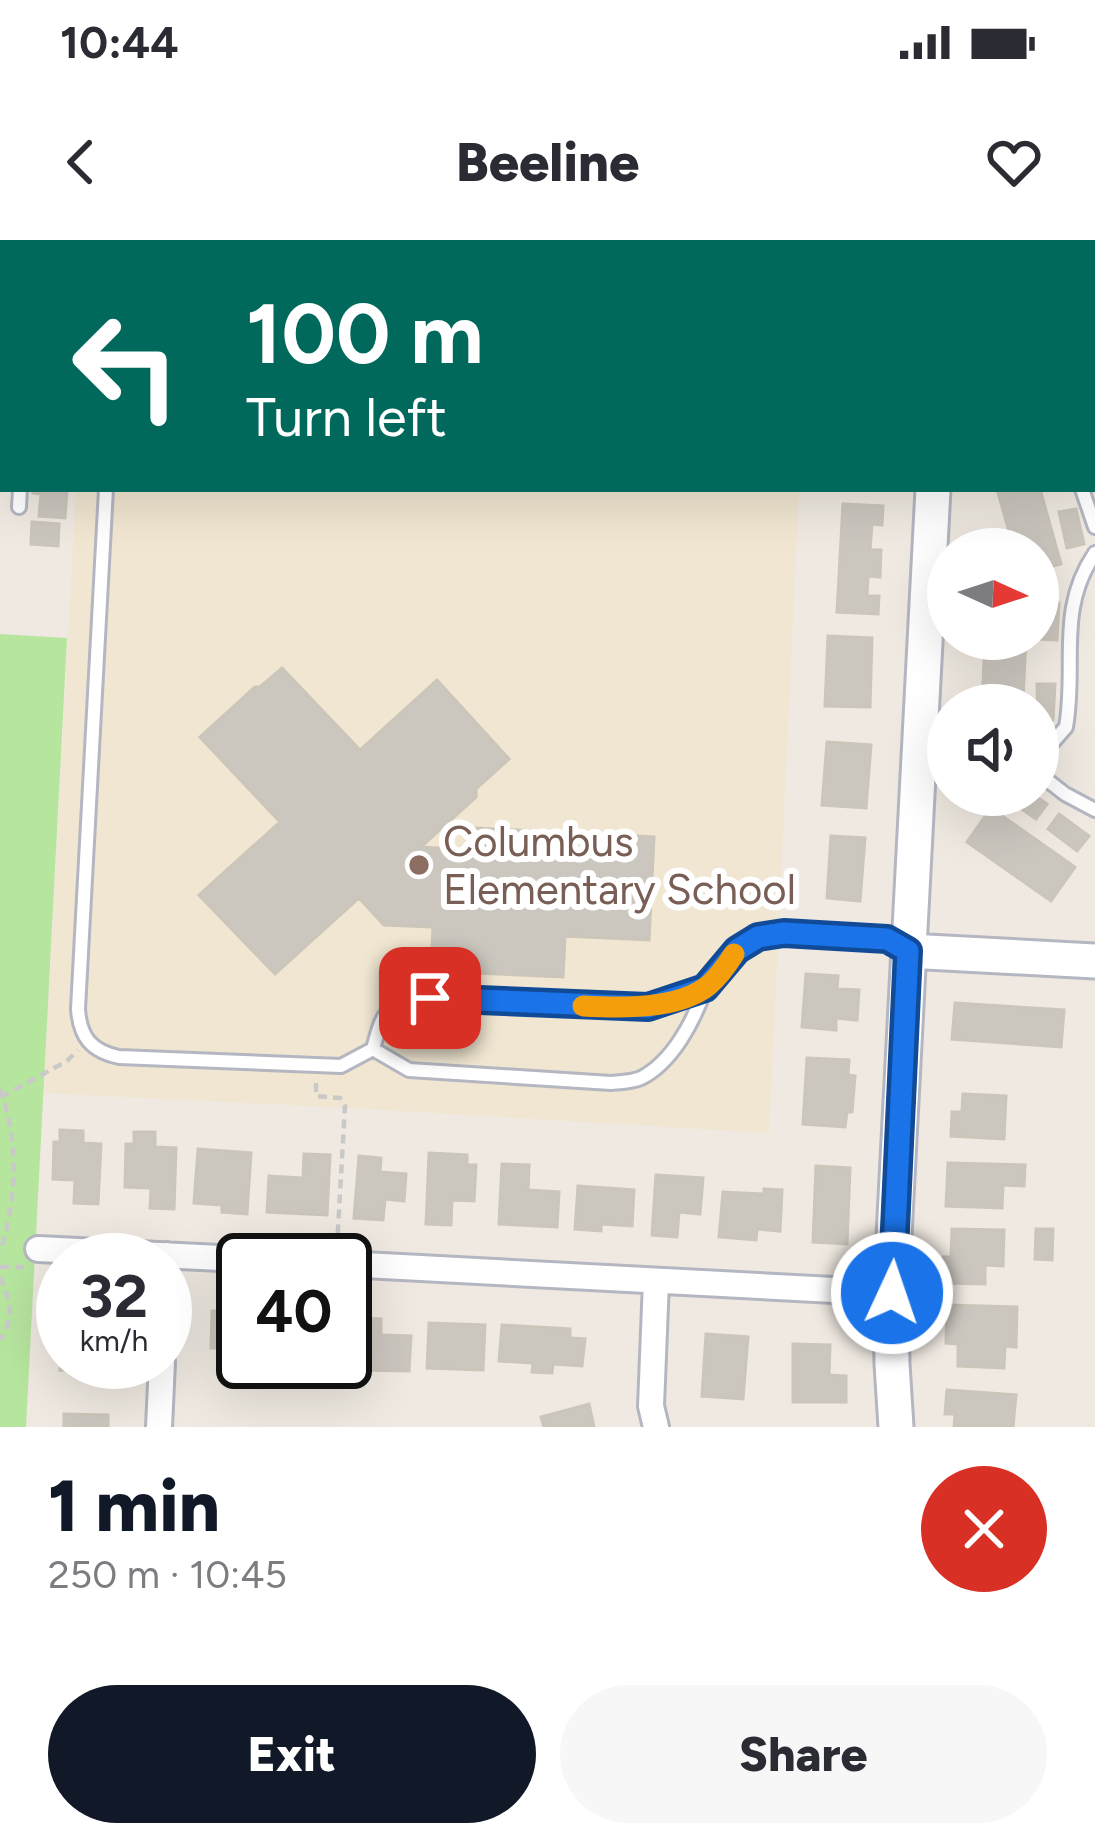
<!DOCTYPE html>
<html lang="en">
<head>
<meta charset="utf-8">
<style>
	:root { --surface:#fff; --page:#f7f7f7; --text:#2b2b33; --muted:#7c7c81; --accent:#111827 }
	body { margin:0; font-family:Figtree,sans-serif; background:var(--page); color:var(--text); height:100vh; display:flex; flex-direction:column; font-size:45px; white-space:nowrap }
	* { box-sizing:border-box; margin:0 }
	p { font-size:39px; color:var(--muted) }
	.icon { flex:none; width:66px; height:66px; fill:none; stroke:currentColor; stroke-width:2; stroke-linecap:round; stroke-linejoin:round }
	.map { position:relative; height:1187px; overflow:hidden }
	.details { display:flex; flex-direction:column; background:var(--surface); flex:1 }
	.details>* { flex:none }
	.banner { position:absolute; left:0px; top:0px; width:1095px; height:252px; box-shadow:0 12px 48px #0002; background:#00695c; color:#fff; overflow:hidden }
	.needle { width:78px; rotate:93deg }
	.controls { position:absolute; left:927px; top:288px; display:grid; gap:24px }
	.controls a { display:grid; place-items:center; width:132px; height:132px; border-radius:50%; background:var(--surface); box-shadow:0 12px 48px #0002; font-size:60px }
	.speed { position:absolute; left:36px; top:993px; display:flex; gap:24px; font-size:60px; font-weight:700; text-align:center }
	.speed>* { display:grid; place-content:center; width:156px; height:156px; border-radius:50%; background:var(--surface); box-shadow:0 12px 48px #0002; line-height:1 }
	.speed small { font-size:30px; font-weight:400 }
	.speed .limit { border:6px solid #111; border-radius:18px; background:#fff; color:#111 }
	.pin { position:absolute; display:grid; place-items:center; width:102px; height:102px; color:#fff; margin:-51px; border-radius:24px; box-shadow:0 6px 18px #0006 }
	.me { position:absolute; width:132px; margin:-66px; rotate:3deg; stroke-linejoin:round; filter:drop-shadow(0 0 9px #0008) }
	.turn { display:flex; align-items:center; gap:42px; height:252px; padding:0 48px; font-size:54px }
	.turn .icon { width:156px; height:156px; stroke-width:2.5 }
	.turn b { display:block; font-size:84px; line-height:102px }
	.round { display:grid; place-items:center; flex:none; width:126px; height:126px; border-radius:63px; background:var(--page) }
	.overview { display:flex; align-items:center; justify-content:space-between; height:204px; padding:0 48px }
	h1 { font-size:72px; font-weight:800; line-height:90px; color:var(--accent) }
	.button { display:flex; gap:24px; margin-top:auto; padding:24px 48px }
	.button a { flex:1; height:138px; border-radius:72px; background:var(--accent); color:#fff; font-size:48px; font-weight:800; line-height:138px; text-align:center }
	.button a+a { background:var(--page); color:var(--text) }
	.status { display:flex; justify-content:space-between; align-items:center; height:84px; padding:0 60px; background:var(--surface); direction:ltr }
	.status svg { height:33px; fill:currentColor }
	header { display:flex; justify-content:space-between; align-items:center; height:156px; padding:0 48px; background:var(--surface); font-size:54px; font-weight:800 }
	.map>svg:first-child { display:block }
	.education { fill:#f0e6d1 }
	.green { fill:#b6e59e }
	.building { fill:#cbc7bf; stroke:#cbc5ba; stroke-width:3 }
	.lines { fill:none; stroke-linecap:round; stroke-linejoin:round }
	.lane-casing { stroke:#b4b7c1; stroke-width:18 }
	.street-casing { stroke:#b4b7c1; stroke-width:30 }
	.secondary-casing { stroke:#b4b7c1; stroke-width:39 }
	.path { stroke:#c9c9c9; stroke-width:4.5; stroke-dasharray:9 6; stroke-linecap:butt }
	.lane { stroke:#fff; stroke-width:12 }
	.street { stroke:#fff; stroke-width:24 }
	.secondary { stroke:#fff; stroke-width:33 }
	.route-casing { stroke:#114b97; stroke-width:30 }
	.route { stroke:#1a73e8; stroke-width:21 }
	.slow { stroke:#f59e0b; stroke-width:21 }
	.education-dot { fill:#8d6e63; stroke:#fff; stroke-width:4.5 }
	.labels { text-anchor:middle; stroke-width:12; stroke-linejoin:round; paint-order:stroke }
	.education-label { font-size:42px; fill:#785e54; stroke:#fff; text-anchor:start }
</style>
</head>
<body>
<div class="status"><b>10:44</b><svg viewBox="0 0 49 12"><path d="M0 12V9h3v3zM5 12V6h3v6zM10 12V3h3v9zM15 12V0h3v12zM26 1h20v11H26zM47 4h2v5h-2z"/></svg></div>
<header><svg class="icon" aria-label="back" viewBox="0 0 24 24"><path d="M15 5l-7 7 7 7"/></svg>Beeline<svg class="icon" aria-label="heart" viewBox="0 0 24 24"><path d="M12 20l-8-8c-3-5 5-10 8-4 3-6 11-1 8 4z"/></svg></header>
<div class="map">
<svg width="1095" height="1187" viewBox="0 0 1095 1187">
	<rect width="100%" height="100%" fill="#efe9e1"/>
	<path class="education" d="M76,249H799L769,893L350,868L44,853Z"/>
	<path class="green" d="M0,394L67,398L26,1187H0Z"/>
	<path class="building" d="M33,249H67L65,278L39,276L41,254L33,253Z
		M997,249H1040L1061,324L1038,330V309H1014Z
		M843,264L883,266L882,285L872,284L870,310H881L880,337L868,336L867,356H879L878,374L837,372Z
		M1076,269L1084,304L1067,308L1059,272Z
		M32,282L59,284L58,306L31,304Z
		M1040,362L1059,363L1057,400L1039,399Z
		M828,396L872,398L870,467L825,466Z
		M985,399H1026L1023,459L1013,458V465H982Z
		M282,428L360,510L437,440L509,519L476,549V557L421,607L475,610L476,588L654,597L649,700L565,696L563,737L431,731L433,687L384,685L359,658L275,734L199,655L280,582L200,497L255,447H260Z
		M1037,444H1055L1053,480H1038Z
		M827,502L871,505L866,568L822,565Z
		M1007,555H1034L1047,564L1036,579L1005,557Z
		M991,568L1075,627L1051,661L967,602Z
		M1059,574L1089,596L1077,611L1048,589Z
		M831,596L865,598L860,661L827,658Z
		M806,734L838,736L837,749L859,750L857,780L836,778V790L802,787Z
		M955,763L1064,770L1061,807L952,799Z
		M807,818L849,820L848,835L855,836L852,872H847L845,887L803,884Z
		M963,854L1006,856L1004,899L951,896L952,872H962Z
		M60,890L83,891V903L101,904L98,964L74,963L75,940L53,939L54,902H60Z
		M134,892H155V907L176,908L174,969L150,968L151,948L125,947L126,904H134Z
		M198,909L251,913L247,974L222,972V965L194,963Z
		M429,913L467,915V925H476L474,961L452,960L451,985L426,984Z
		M304,914L330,915L327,975L267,972L269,936L303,938Z
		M359,916L381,918L380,932L406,934L404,961L385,959L383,980L354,978Z
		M948,923L1025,925L1024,946L1003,945L1002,968L946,966Z
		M502,924L529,925L528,950L559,952L557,987L499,984Z
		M816,926L850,928L847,1004L813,1002Z
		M656,935L703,938L700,974L679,972L677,997L652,995Z
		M578,946L634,950L632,986L601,984V991L575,989Z
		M764,949L782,950L780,991L757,989L756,1000L719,997L723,952L764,954Z
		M952,989L1004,990L1003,1026L985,1025V1044L943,1043V1017H951Z
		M1036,989H1053L1052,1020L1035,1019Z
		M947,1065L1017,1067L1016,1107L1005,1106L1004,1128L958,1126V1104L946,1103Z
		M62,1067L63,1122L108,1123H87V1131L60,1130Z
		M212,1071L243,1072V1109L211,1108Z
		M357,1078L381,1079V1095L411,1096L409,1131L361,1130L362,1107L356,1106Z
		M429,1083L485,1085L483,1130L427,1128Z
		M502,1085L570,1089V1098L585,1099L582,1126L553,1124L552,1133L532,1132L533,1123L499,1121Z
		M706,1094L748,1097L743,1159L702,1156Z
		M793,1104L830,1105L829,1135L846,1136V1162H793Z
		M300,1122H330L329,1140L299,1138Z
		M947,1150L1016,1155L1013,1187H954L955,1174H945Z
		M589,1164L594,1187H544L541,1177Z
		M64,1174L108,1175V1187H64Z"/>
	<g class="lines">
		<g class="lane-casing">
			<path id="lane" d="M106,249L78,769C80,797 91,811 119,817L341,826L373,809C381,780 381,772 408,758L648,767L705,749L737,710L758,697L784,693L887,699L907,711
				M1082,249L1095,287
				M19,267L20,249
				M920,510L948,511
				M1038,512L1053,502L1066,487C1077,425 1056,370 1095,313
				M1038,533L1065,554L1095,570
				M373,809L409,830L611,843C622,842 632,842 641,838C673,822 694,780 705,749"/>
		</g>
		<g class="street-casing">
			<path id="street" d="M38,1009L260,1020
				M345,1024L891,1053
				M165,1048L166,1015
				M159,1187L162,1122
				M656,1187L651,1166L656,1041"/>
		</g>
		<g class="secondary-casing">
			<path id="secondary" d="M946,3V0
				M1092,51H1095
				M0,133H3
				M908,711L1095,721
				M896,1187L892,1124L891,1053L933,249"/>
		</g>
		<path class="path" d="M316,843V856L340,858L345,866L337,1006
			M0,849C19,899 17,962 0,1012
			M1,857L67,821L78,810
			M0,1027H24
			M0,1037C10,1059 15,1080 0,1100"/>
		<use href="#lane" class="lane"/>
		<use href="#street" class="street"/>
		<use href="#secondary" class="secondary"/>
	</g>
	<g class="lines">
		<g class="route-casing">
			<path id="route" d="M430,758L648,767L705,748L737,710L758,697L784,693L887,699L908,711L892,1053"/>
		</g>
		<use href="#route" class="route"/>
		<path class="slow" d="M583,766C621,768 678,770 709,745C719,736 727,725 734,714"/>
	</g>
	<circle class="education-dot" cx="419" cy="625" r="12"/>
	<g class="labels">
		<g class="education-label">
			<text x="443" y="616">Columbus<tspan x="443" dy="48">Elementary School</tspan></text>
		</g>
	</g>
</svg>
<div class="controls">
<a><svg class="needle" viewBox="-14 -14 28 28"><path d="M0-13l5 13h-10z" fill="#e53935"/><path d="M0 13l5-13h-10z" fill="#7c7c81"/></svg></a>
<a><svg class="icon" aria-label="sound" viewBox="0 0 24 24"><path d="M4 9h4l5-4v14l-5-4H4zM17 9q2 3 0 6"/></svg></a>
</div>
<div class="speed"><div>32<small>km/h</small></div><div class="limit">40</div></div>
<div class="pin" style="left:430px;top:758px;background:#d93025"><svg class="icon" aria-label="arrive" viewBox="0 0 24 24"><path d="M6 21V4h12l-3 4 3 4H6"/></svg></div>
<svg class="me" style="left:892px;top:1053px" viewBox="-20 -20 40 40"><circle r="17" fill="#1a73e8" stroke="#fff" stroke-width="3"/><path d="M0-11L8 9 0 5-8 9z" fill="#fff"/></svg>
<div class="banner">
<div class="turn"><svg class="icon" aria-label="left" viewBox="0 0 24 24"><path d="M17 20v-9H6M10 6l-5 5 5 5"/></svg><div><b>100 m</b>Turn left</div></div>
</div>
</div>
<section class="details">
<div class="overview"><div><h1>1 min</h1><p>250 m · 10:45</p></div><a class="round" style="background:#d93025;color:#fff"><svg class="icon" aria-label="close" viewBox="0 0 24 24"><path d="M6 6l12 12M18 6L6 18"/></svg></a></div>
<div class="button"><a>Exit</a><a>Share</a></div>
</section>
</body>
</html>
